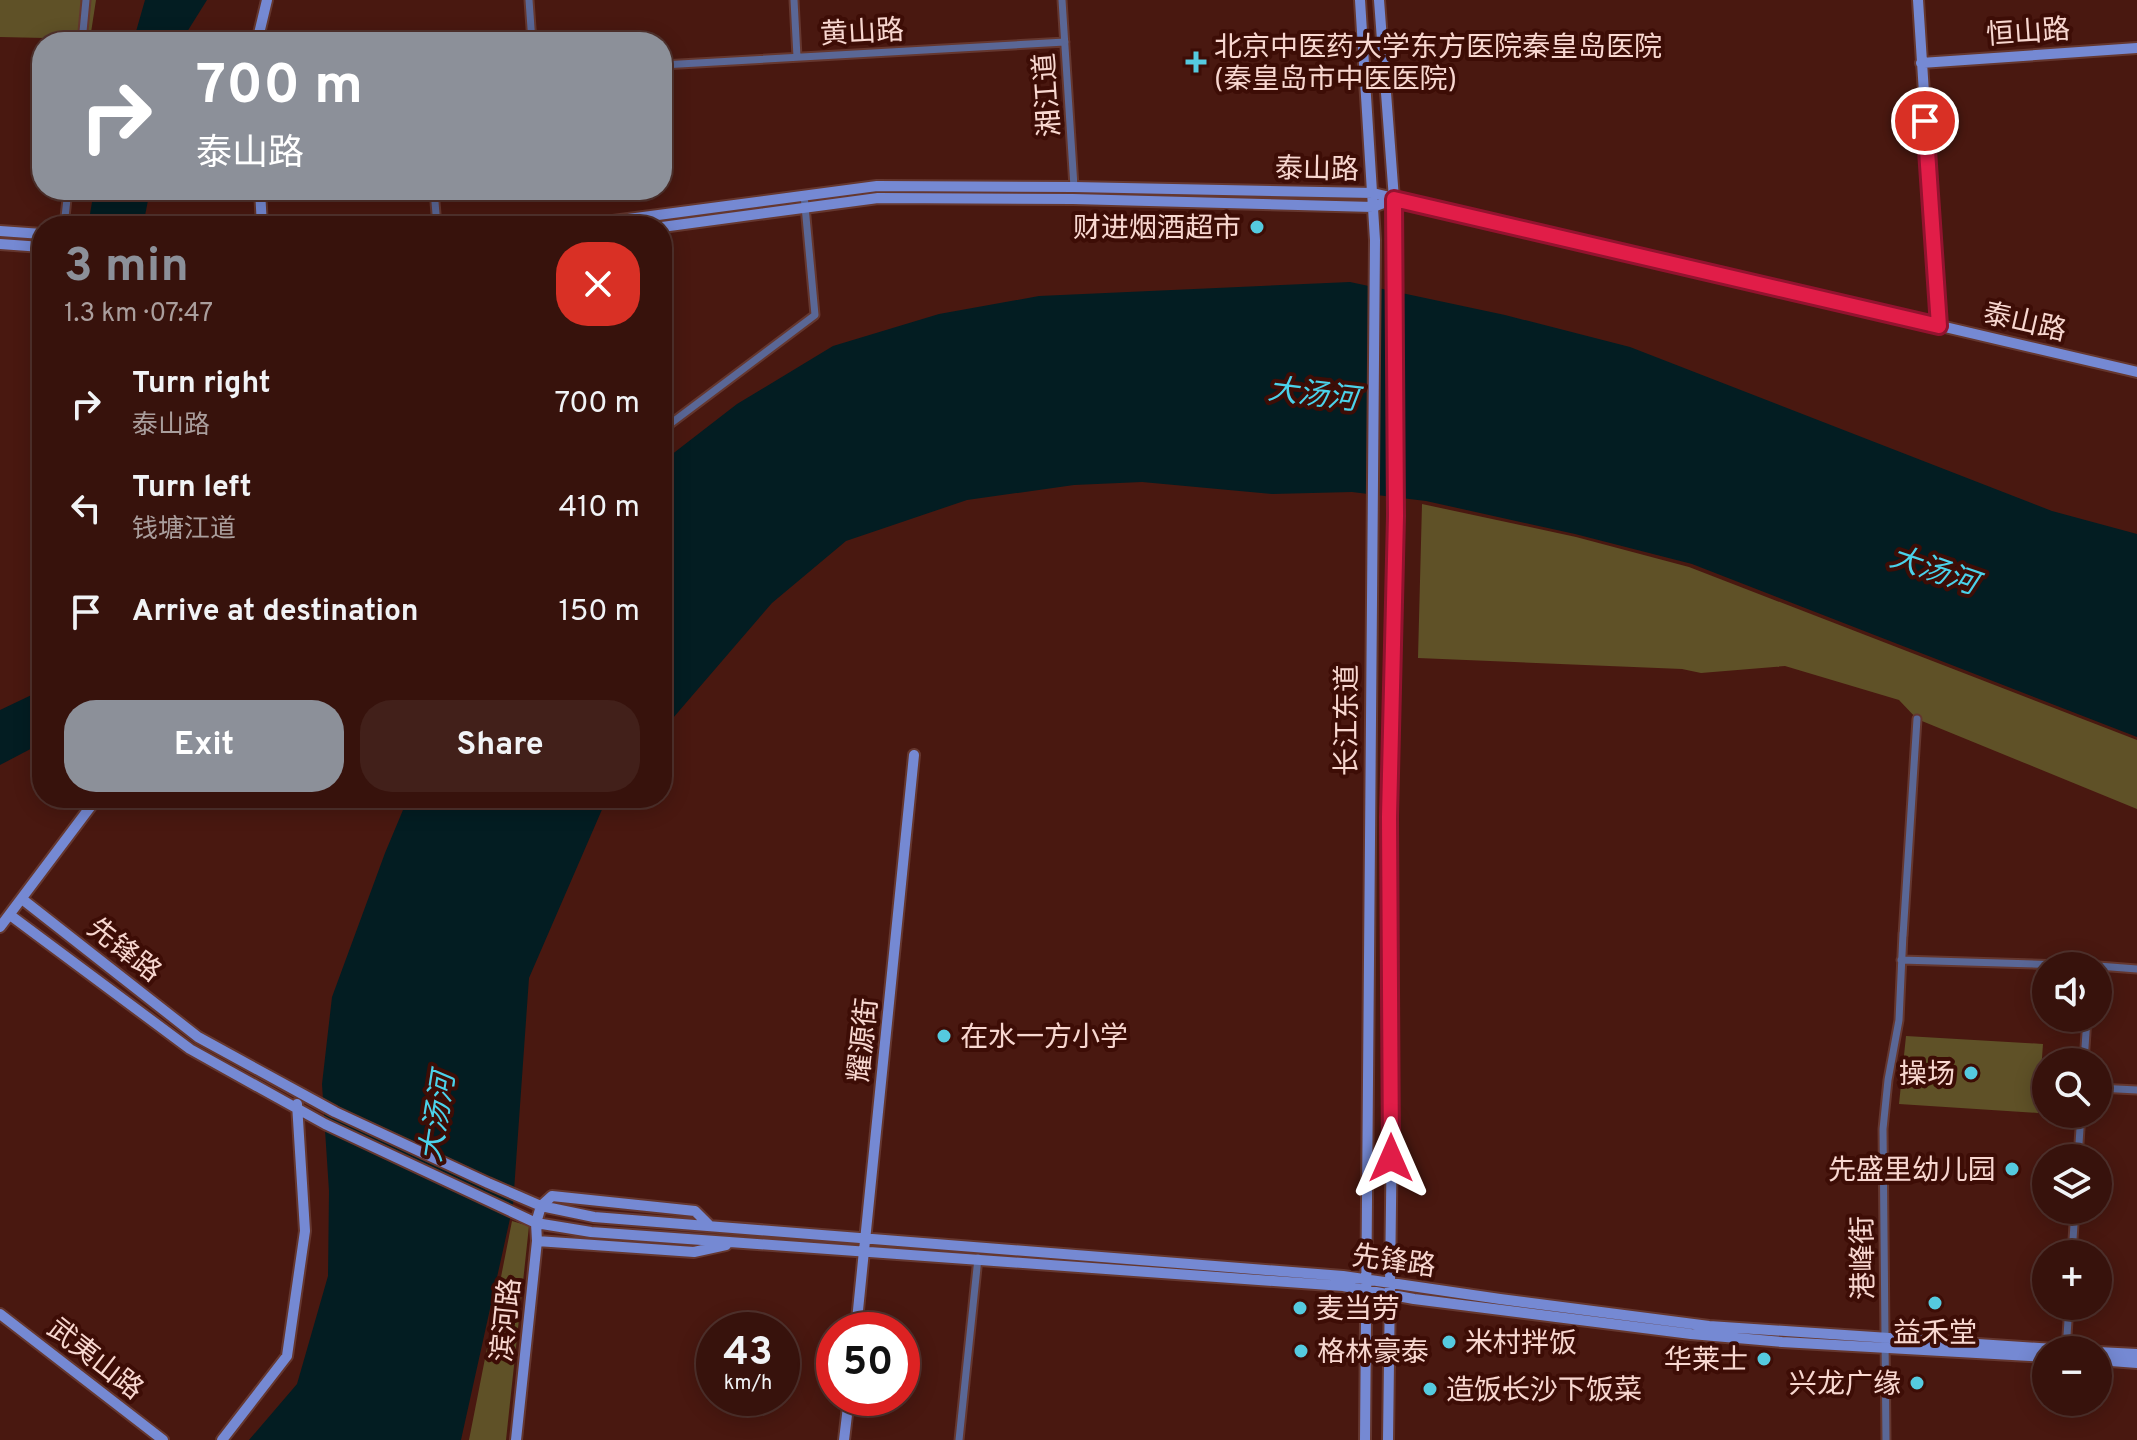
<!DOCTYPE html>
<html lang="en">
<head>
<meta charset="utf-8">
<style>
	:root { --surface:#37120c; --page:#42201a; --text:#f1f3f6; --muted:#aa9e9d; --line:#51322d; --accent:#8c9099 }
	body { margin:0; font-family:Overpass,"Noto Sans SC",sans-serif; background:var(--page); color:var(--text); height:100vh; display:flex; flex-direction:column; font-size:30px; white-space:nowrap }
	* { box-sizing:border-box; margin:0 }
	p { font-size:26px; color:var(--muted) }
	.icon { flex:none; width:44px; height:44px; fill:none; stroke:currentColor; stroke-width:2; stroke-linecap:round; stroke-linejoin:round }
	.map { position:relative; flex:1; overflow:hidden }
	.side { position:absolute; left:32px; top:216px; width:640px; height:592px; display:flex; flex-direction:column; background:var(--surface); border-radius:32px; box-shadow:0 4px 20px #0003,0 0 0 2px var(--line) }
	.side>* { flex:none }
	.banner { position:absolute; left:32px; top:32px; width:640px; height:168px; border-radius:32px; box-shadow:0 4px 20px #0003,0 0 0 2px var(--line); background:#8c9099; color:#fff; overflow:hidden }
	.fabs { position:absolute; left:2032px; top:952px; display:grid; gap:16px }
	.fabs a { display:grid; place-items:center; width:80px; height:80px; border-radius:50%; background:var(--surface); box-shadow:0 4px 20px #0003,0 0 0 2px var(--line); font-size:40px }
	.speed { position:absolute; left:696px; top:1312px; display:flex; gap:16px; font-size:40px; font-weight:700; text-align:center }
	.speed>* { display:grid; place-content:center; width:104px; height:104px; border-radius:50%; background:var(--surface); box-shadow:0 4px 20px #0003,0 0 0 2px var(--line); line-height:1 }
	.speed small { font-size:20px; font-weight:400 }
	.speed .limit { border:12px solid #d22; background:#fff; color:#111 }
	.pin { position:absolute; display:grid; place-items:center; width:68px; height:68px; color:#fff; margin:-34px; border:4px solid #fff; border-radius:50%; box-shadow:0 2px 8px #0007 }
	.me { position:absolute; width:88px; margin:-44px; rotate:0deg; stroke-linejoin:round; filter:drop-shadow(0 0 6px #0008) }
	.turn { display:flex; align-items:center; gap:28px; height:168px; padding:0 32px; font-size:36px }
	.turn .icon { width:104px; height:104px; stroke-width:2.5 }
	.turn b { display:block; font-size:56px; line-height:68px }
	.round { display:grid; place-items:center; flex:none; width:84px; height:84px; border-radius:32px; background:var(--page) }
	.head { display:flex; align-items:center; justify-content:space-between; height:136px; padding:0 32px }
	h1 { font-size:48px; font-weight:700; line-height:60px; color:var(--accent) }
	.button { display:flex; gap:16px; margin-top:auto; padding:16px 32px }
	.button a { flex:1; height:92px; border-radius:32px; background:var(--accent); color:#fff; font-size:32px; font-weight:700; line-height:92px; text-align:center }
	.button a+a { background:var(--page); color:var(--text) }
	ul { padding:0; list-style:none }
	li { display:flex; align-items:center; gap:24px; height:104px; padding:0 32px }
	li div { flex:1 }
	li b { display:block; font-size:30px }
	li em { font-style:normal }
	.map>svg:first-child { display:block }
	.green { fill:#5f5127 }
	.water { fill:#031d22 }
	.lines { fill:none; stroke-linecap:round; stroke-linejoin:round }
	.street-casing { stroke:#65372f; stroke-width:11 }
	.secondary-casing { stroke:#65372f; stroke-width:14 }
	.street { stroke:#5a6796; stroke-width:7 }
	.secondary { stroke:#7589d3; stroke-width:10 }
	.route-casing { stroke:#92132f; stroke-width:20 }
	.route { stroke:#e11d48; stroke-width:14 }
	.poi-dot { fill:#55cadf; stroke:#3d0d06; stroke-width:3 }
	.labels { text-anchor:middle; stroke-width:8; stroke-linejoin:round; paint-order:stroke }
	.street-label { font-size:28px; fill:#f8d7d0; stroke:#3d0d06 }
	.poi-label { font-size:28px; fill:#f8d7d0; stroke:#3d0d06; text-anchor:start }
	.water-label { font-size:30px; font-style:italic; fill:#4bd2ea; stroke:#3d0d06 }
</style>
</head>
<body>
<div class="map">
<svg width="2137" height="1440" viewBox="0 0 2137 1440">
	<rect width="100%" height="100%" fill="#491810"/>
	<path class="green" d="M0,0H96L90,39L0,37Z
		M1422,504L1576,537L1689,567L2137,740V809L1917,719L1899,700L1785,666L1701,673L1682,669L1418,658Z
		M1906,1036L2043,1044L2038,1113L1899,1104Z
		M512,1221L529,1226L506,1440H469Z"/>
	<path class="water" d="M145,0H207L187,32L184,42H133Z
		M94,190H150L143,226H88Z
		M1350,282L1505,315L1630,347L2052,511L2137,534V737L1692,564L1575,534L1426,501L1352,492L1272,494L1142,482L1074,485L967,500L846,541L772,603L667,725H662V462L737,404L833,346L939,314L1039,296Z
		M42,690V743L0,765V710Z
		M408,798H607L529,978L513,1205L461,1440H249L297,1384L328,1276L329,1191L322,1084L332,997L385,853Z"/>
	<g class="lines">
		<g class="street-casing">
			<path id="street" d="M529,0L532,42
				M794,0L797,57
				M1062,0L1074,187
				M82,42L86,0
				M662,65L1065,42
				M434,190L437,226
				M64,226L68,190
				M662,430L815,315L804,195
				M1903,936L1917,719
				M1901,960L2096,966
				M2098,966L2137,969
				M2084,1062L2087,1018
				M2098,1088L2137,1090
				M2078,1158L2081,1114
				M2072,1254L2075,1210
				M2066,1350L2069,1306
				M959,1440L978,1258
				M1886,1440L1883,1129L1888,1080L1899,1020L1903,933"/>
		</g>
		<g class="secondary-casing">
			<path id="secondary" d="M1360,0L1375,240L1365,1440
				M1379,0L1394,199L1395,276L1396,516L1389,817L1392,1127L1388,1440
				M1918,0L1939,326
				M257,42L267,0
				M1921,63L2137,48
				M260,190L262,226
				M575,226L877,186L1074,187L1373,193L2137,372
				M662,227L878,198L1073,199L1373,207L1394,199
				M0,231L42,234
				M0,244L42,247
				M22,899L198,1037L335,1112L488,1183L541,1206L594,1217L1343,1276L1500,1299L1709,1326L2069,1350
				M10,915L190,1049L325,1124L536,1223L591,1232L1343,1286L1414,1299L1691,1334L1782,1342L2046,1357
				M0,927L97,798
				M541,1206L552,1196L695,1211L710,1226
				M537,1241L694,1252L726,1245
				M0,1314L163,1440
				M856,1330L914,755
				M2098,1352L2137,1354
				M2098,1360L2137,1363
				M222,1440L287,1356L305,1231L297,1104
				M516,1440L537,1241L536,1223L541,1206
				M844,1440L849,1398"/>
		</g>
		<use href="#street" class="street"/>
		<use href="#secondary" class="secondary"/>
	</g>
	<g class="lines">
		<g class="route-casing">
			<path id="route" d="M1391,1158L1389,817L1396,516L1394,199L1939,326L1925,121"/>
		</g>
		<use href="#route" class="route"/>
	</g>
	<g class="poi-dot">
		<path d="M1192 50h8v8h8v8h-8v8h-8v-8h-8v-8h8z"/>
		<circle cx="1257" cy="227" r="8"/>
		<circle cx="944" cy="1036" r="8"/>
		<circle cx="1971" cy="1073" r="8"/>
		<circle cx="2012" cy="1169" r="8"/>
		<circle cx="1935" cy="1303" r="8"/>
		<circle cx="1300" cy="1308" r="8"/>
		<circle cx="1449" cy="1342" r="8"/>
		<circle cx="1301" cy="1351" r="8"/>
		<circle cx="1764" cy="1359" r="8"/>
		<circle cx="1917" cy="1383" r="8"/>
		<circle cx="1430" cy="1389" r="8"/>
	</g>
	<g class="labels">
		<g class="street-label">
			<text transform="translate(862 31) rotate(-3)" y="10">黄山路</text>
			<text transform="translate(2028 31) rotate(-4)" y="10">恒山路</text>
			<text transform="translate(1046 95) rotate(-94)" y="10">湘江道</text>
			<text transform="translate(1317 168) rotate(1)" y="10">泰山路</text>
			<text transform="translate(2025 321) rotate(13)" y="10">泰山路</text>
			<text transform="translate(1346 720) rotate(-90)" y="10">长江东道</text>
			<text transform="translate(125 949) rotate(38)" y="10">先锋路</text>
			<text transform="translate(862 1040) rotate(-84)" y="10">耀源街</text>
			<text transform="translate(1862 1258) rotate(-91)" y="10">港峰街</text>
			<text transform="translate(1394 1260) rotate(8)" y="10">先锋路</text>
			<text transform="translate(505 1320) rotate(-84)" y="10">滨河路</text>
			<text transform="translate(96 1358) rotate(38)" y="10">武夷山路</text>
		</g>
		<g class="poi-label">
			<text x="1214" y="56">北京中医药大学东方医院秦皇岛医院<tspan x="1214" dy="32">(秦皇岛市中医医院)</tspan></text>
			<text x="1241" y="237" text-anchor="end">财进烟酒超市</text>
			<text x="960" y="1046">在水一方小学</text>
			<text x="1955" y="1083" text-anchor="end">操场</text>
			<text x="1996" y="1179" text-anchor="end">先盛里幼儿园</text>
			<text x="1316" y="1318">麦当劳</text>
			<text x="1935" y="1342" text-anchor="middle">益禾堂</text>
			<text x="1465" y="1352">米村拌饭</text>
			<text x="1317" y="1361">格林豪泰</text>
			<text x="1748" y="1369" text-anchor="end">华莱士</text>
			<text x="1901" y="1393" text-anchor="end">兴龙广缘</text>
			<text x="1446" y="1399">造饭·长沙下饭菜</text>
		</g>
		<g class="water-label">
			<text transform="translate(1313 394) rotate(7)" y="10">大汤河</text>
			<text transform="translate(1934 570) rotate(19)" y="10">大汤河</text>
			<text transform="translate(437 1117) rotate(-81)" y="10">大汤河</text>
		</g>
	</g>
</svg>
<div class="fabs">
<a><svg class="icon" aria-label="sound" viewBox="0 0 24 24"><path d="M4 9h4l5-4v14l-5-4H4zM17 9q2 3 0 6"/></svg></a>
<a><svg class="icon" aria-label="search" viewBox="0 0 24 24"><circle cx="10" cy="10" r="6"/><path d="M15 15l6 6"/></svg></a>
<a><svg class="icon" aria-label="layers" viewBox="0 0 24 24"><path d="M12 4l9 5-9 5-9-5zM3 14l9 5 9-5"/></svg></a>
<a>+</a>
<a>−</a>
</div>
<div class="speed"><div>43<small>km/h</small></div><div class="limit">50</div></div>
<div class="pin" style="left:1925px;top:121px;background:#d93025"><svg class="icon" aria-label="arrive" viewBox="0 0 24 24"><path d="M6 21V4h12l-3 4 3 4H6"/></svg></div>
<svg class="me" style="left:1391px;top:1158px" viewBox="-20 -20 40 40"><path d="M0-17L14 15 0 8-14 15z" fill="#e11d48" stroke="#fff" stroke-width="4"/></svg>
<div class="banner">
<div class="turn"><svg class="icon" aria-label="right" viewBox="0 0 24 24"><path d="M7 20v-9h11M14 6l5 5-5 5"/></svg><div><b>700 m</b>泰山路</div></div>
</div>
<section class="side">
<div class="head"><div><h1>3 min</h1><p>1.3 km · 07:47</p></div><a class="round" style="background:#d93025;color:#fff"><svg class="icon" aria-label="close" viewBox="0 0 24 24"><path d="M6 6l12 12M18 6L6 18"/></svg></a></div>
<ul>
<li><svg class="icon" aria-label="right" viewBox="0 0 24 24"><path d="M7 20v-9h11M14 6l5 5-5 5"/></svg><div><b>Turn right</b><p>泰山路</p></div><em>700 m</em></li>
<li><svg class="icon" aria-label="left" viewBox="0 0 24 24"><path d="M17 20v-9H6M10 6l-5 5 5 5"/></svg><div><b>Turn left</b><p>钱塘江道</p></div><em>410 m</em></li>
<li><svg class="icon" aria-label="arrive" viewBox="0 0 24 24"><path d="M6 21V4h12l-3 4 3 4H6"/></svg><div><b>Arrive at destination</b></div><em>150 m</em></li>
</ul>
<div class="button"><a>Exit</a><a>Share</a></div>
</section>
</div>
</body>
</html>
